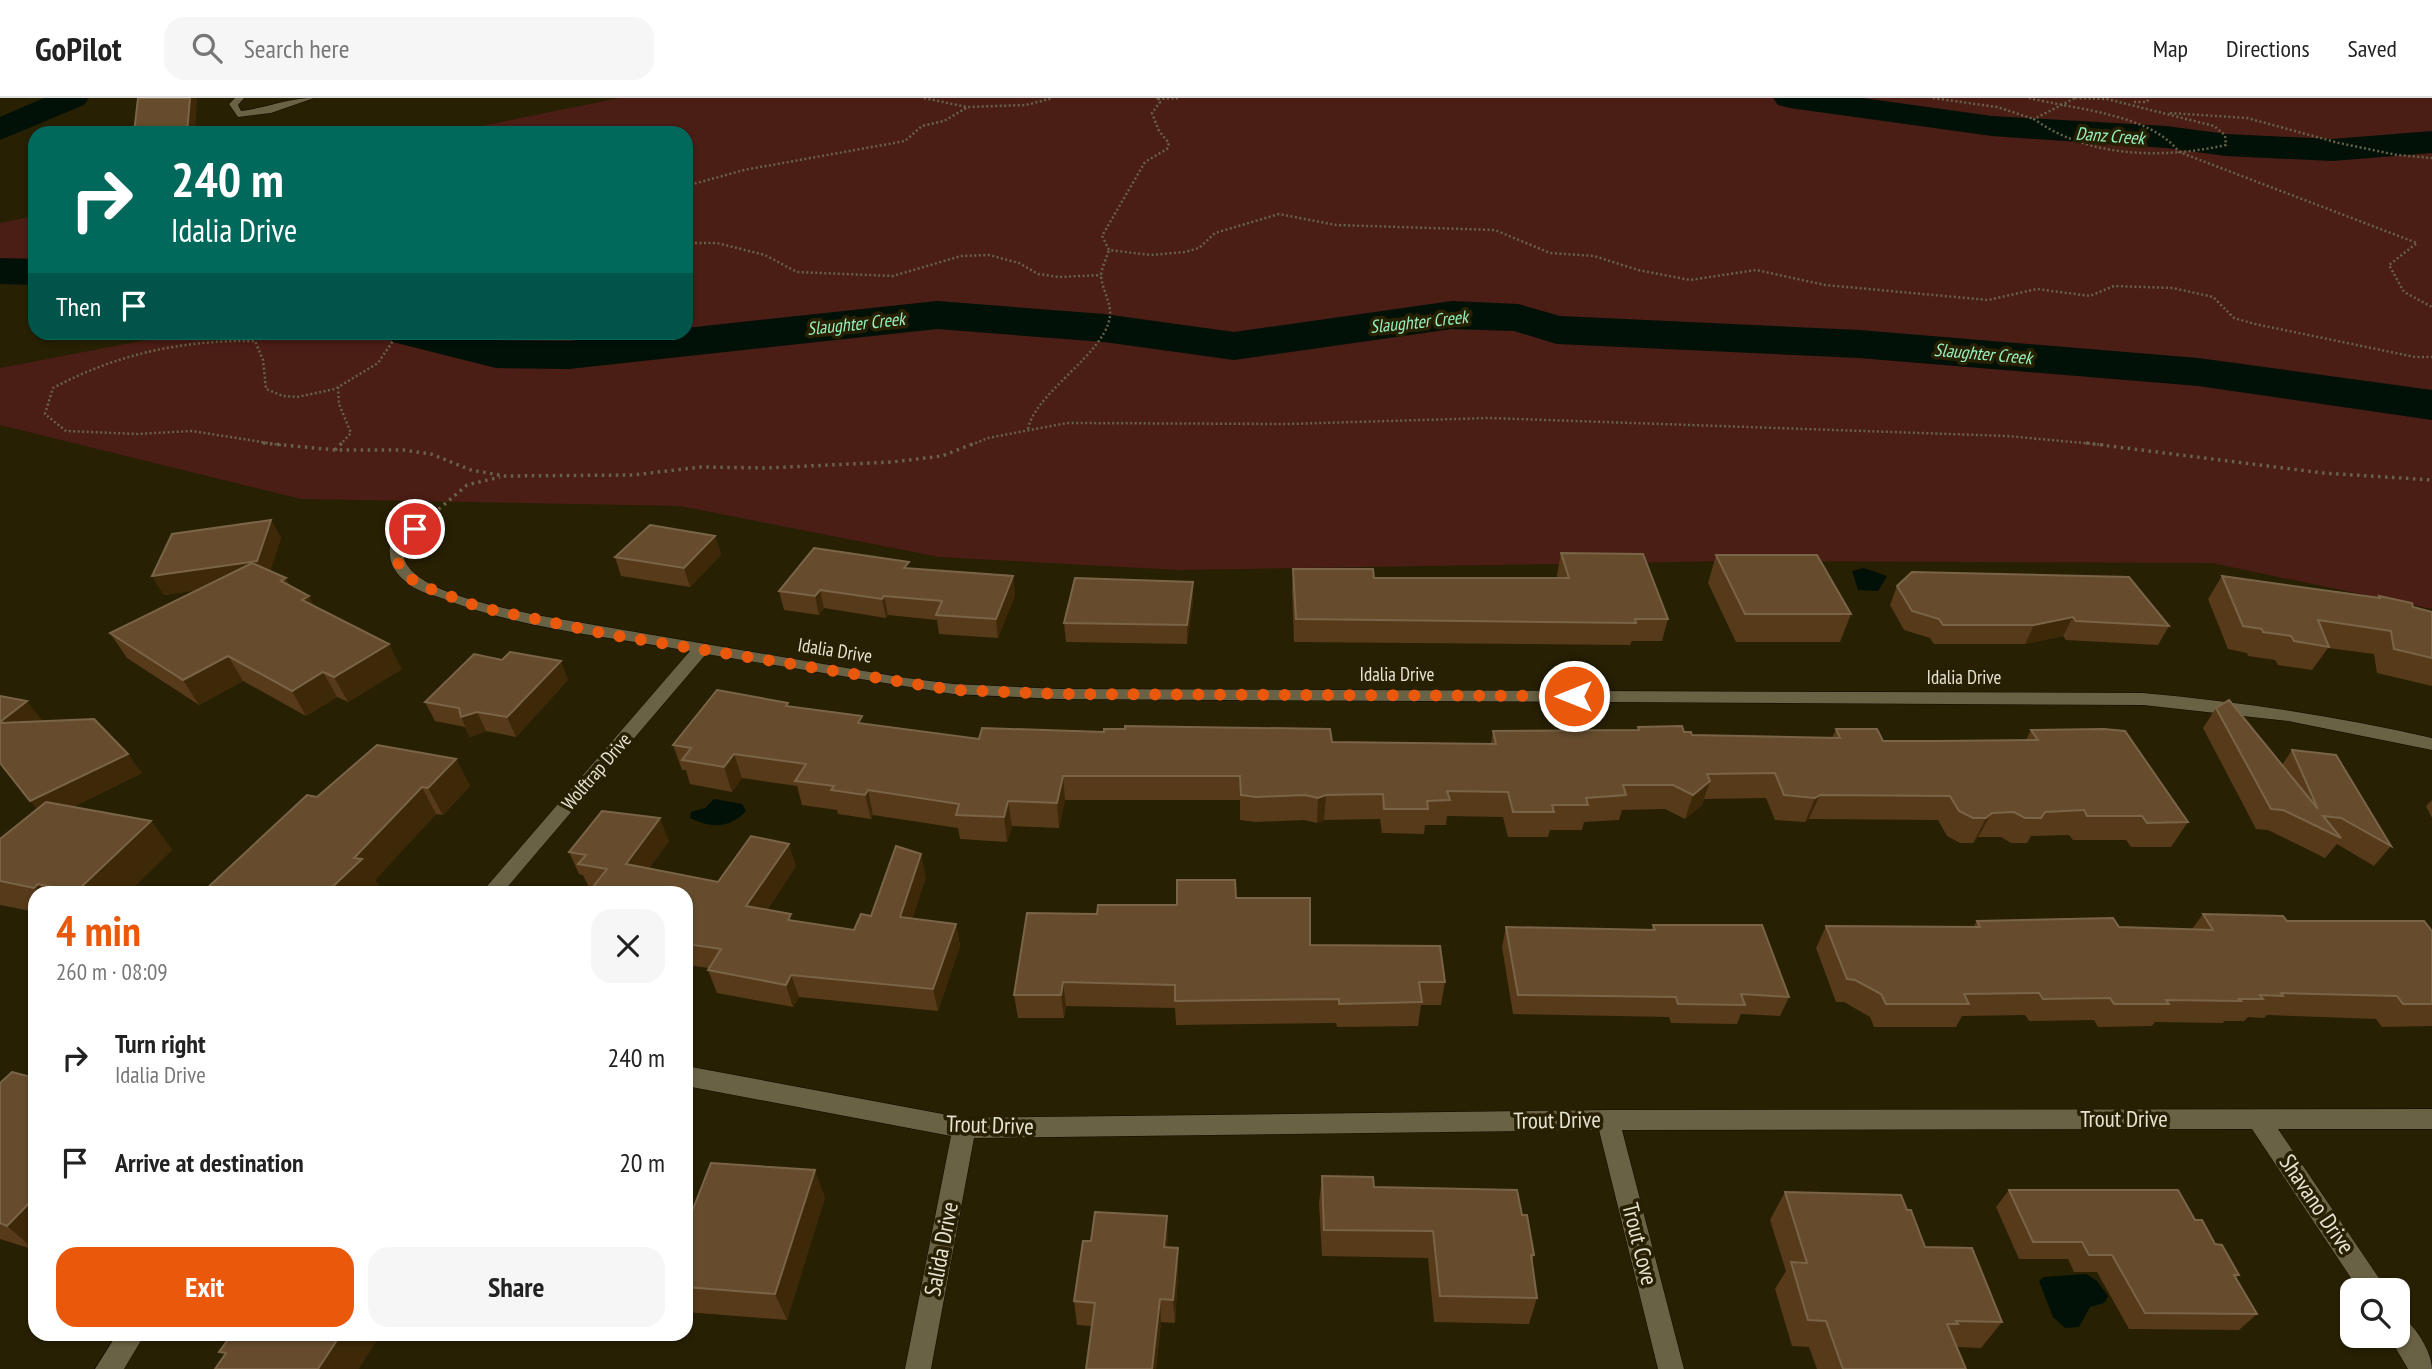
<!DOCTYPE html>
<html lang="en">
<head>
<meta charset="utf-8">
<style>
	:root { --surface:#fff; --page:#f6f6f6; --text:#222; --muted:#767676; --line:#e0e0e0; --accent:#ea580c }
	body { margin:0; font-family:"PT Sans Narrow",sans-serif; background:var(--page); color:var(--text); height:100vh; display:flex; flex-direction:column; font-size:26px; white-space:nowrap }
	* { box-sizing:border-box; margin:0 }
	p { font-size:23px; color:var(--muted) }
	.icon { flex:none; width:38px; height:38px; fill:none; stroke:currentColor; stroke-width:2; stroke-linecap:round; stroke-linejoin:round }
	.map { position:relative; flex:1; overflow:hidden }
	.details { position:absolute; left:28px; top:788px; width:665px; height:455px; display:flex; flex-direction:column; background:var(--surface); border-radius:21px; box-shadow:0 2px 5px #0004 }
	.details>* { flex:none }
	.guide { position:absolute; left:28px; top:28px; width:665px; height:214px; border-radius:21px; box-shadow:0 2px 5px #0004; background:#00695c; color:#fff; overflow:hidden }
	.buttons { position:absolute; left:2340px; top:1180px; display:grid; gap:14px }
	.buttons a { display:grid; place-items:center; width:70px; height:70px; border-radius:14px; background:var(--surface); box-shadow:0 2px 5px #0004; font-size:35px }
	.pin { position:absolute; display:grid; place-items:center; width:60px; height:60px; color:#fff; margin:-30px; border:4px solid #fff; border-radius:50%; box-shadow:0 2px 7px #0007 }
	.me { position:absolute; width:77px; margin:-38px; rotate:270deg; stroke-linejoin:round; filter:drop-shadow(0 0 5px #0008) }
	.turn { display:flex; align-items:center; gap:24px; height:147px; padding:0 28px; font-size:32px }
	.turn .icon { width:91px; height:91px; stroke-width:2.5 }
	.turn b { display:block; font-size:49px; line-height:60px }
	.then { display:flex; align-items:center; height:66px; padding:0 28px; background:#0003; gap:14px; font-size:26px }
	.round { display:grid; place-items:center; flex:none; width:74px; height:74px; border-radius:21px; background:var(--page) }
	.headline { display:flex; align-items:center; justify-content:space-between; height:119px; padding:0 28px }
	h1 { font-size:42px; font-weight:700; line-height:52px; color:var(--accent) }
	.action { display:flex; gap:14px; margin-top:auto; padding:14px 28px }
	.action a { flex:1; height:80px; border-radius:21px; background:var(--accent); color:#fff; font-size:28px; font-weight:700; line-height:80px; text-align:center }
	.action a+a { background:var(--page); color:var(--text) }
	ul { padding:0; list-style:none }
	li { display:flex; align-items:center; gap:21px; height:105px; padding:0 28px }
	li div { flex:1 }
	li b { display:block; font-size:26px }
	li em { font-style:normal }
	header { display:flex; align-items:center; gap:42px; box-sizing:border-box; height:98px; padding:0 35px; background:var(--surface); border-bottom:2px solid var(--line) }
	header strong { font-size:33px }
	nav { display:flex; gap:38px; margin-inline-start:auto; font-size:24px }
	.search { width:490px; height:63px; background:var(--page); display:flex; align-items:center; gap:18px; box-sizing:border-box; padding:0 24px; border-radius:21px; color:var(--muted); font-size:26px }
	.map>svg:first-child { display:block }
	.green { fill:#4a1d15 }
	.water { fill:#011108 }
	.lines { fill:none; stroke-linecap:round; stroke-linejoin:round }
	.river { fill:#011108; fill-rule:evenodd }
	.lane-casing { stroke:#100900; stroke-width:1 }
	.street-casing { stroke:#100900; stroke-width:1 }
	.path-far1 { stroke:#686249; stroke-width:2.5; stroke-dasharray:2 2.5; stroke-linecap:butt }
	.path { stroke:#686249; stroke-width:3.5; stroke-dasharray:2.5 4.5; stroke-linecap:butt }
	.lane { fill:#696244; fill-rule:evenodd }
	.street { fill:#696244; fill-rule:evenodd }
	.wall { fill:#573a19 }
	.shaded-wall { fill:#3d2808 }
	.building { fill:#664c2d; stroke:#7a6447; stroke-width:2 }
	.route { stroke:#ea580c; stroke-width:12; stroke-dasharray:0 21.6 }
	.labels { text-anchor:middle; stroke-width:7; stroke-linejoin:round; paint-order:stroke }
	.far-water-label { font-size:18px; font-style:italic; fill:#96f1c0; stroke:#272003 }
	.street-label { font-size:19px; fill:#e7e3d3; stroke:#272003 }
	.near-street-label { font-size:23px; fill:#e7e3d3; stroke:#272003 }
</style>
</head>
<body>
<header>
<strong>GoPilot</strong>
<div class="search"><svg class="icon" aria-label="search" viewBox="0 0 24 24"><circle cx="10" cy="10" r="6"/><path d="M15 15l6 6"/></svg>Search here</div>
<nav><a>Map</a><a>Directions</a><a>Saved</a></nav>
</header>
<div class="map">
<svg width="2432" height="1271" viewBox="0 0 2432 1271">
	<rect width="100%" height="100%" fill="#272003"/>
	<path class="green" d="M619,0H2432V511L2212,465L1740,463L1179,472L939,459L680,408L301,401L0,327V270L183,235L686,234V35H447Z
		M35,118V178L0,175V125Z"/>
	<path class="water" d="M1864,470L1887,478L1878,493L1858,492L1852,473Z
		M714,701L742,706L746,713C729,731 711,730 690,720L691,714L705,710Z
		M2086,1176L2097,1183L2108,1198L2104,1205L2090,1209L2079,1229L2065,1230L2053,1219L2039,1183L2044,1179Z"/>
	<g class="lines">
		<path class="river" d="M44,0H89L84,7L0,42V19Z
			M1773,0H1863L1992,18L2166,28L2226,36L2332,41L2432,33V55L2332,63L2226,58L2166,50L1992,38L1790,10L1778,7Z
			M0,160L35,161V187L0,186Z
			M937,203L1104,216L1234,234L1452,203L1518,206L1560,218L1859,232L2198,260L2432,292V322L2198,288L1859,260L1557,246L1514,233L1452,231L1234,262L1104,244L937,231L569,271L496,270L393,244L386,234H467L496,242L569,243L647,234H686V230Z"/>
		<g class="lane-casing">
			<path id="lane" d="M235,0H244L238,7L241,13C265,10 290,0 314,0L271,15L238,19L229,6Z"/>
		</g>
		<g class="street-casing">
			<path id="street" d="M397,443L404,447C404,453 403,458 405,463C418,495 505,510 536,517L899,579L953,586L1058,591L2143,595C2241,604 2337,618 2432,640V652L2288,623L2143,607L1058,601L953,596L706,556L503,794H482L690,553C608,539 522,531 444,501C433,497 419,494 410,487C395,476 388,465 390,447Z
				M686,968L964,1020L1608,1012L2432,1011V1031H2278L2387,1192H2359L2252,1031L1622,1032L1684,1271H1658L1599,1032L974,1040L931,1271H905L951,1038L686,988Z
				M2398,1217C2414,1224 2432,1254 2432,1271H2408L2388,1237H2398Z
				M117,1236H145L124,1271H95Z"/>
		</g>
		<path class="path-far1" d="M924,0L967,9
			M1157,0L1160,4L1152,15L1159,33L1169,45L1167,51L1145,64L1102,138L1109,152L1151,157L1185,154L1199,150L1215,135L1279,116L1336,127L1495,132L1550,155L1594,158L1638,172L1690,182L1756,172L1825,187L1988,202L2037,191L2090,198L2114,188L2173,190L2213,199L2234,220L2255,226L2415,259H2432
			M1933,0L1997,9L2034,21
			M2029,0C2073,11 2151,16 2179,54L2417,145L2389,167L2404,194L2432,209
			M2075,0L2107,1L2214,28L2225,37L2226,47C2162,61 2088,60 2034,21Z
			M1158,1L1179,0
			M2134,4H2147L2149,0
			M2170,15L2247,20L2339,45L2397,57L2432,60
			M686,88L744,72L905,43L922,28L944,23L968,9L1026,7L1053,0
			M686,145H717L765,157L797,174L893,178L961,158L989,157L1019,165L1038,176L1059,179L1101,177
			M338,289L339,306L351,335L340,347
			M1028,331C1034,300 1085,268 1104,235C1118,210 1104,201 1101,178C1101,171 1107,159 1109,152
			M281,347L192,333L138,336L66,333L45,316L53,290C117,256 182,242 255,243L263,262L266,291L283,298L297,299L335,291L378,265L399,234
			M971,347L988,340L1067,325L1287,326L1489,320L2007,338L2105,347"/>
		<path class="path" d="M263,345L335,352H403L431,356L471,372L505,378L633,377L701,369L766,370L892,364L942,358L975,345
			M2086,345L2323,375L2432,382
			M335,352L342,345
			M412,434L467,387L500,379"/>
		<use href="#lane" class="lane"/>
		<use href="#street" class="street"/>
	</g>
	<path class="wall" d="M271,422L281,440L270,473L291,488L314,508L402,571L348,604L337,599L306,618L243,583L199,607L127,560L110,535L197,492L164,497L152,478Z
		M715,438L721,457L690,489L621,478L615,459Z
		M1561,455L1668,521L1662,543H1632L1630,547L1294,544L1292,493L1293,471L1374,480H1558L1557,477Z
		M1716,457L1851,516L1840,544H1736L1708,485Z
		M910,471L1013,478L1015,497L998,540L939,536L937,522L888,517L886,520L824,510L819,517L784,512L779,493Z
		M2222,478L2378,500L2379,498L2413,509L2432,514V588L2377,575L2374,556L2328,550L2312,572L2278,567L2275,562L2248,558L2247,555L2228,551L2208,501Z
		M1897,488L2169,528L2158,547L2066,542L2063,538L2025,546H1934L1930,540L1904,532L1890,507Z
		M1193,503L1187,546L1066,544L1064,525Z
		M568,582L516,639L486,633L470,639L465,629L435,623L425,604Z
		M0,598L42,622L41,623L142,675L73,709L151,723L172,752L129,794H35V814L0,807V741L37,711Z
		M789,609L863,626L979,641L1491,646L1493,633L1637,632L1638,629L1684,634L1692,637L1832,640L1836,631L1883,643H1937L2026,642L2031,632L2188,724L2171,749H2131L2126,742H2073L2069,737L2031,738L2027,745H2011L2001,739H1978L1973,745H1960L1947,738L1938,722L1809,721L1805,724L1775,722L1766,700L1704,701L1702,707L1685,721L1665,711L1622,712L1619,722L1584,724L1582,732H1550L1548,739H1508L1503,719L1447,718L1446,727H1425L1424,736L1382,735L1380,721L1324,722L1317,725L1304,722L1255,724L1240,722V702H1065L1059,730L1012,728L1007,744L960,741L958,730L873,717L871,721L838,716L837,712L802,707L797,688L742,680L732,694L690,686L686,672H682L673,647Z
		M2216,610L2282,667L2292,652L2391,748L2374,768L2337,746L2325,760L2268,732L2256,731L2203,630Z
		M456,661L470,688L443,717L436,716L375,782L379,788L372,794H203L317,699Z
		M2432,702V720L2426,708Z
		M669,743L649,770L718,784L796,768L767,812L793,823L854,832L871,818L926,779L912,821L956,826L960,848L938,913L799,899L793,909L717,895L708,872L709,870L686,867V794L589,789L583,777L579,776L569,754Z
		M1236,800L1310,847L1445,884L1441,907H1421L1418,928L1337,929L1336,925L1176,927L1175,910L1066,908L1064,920H1018L1014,897L1097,816Z
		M2203,816L2432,833V928L2382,929L2376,921L2267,917L2264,920L2248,919L2244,923H2224L2223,925L2155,924L2152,928L2098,929L2094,922L2029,923L2025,917L1962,918L1956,929H1874L1870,919L1844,904H1836L1816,850L1826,828L1973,829L1977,823L2192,831Z
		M1653,827L1789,899L1780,918L1741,916L1737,926L1671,925L1669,919L1513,916L1502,849L1506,829L1652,832Z
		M35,980V1152L0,1141V985Z
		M1322,1078L1374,1089L1522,1117L1534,1157L1532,1164L1537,1200L1529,1226L1434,1224L1428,1160L1322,1158L1319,1105Z
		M2009,1092L2195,1122L2215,1146L2239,1177L2236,1180L2257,1216L2239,1232L2129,1231L2097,1174H2074L2068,1161H2019L1996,1109Z
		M1785,1094L1907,1112L1925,1149L2002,1224L1981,1250L1957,1249L1966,1271H1817L1809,1249L1792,1248L1775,1191L1786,1173L1770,1122Z
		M825,1099L787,1222L686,1214V1189Z
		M1167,1118V1149L1178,1150V1174L1175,1225L1161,1224L1156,1271H1086L1092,1228L1077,1227L1074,1203L1091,1143Z"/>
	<path class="shaded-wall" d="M190,0H196L197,2L195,35H187Z
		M271,422L281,440L268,482L164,497L152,478Z
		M715,438L721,457L690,489L684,470Z
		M1013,478L1015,497L998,540L996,521Z
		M286,480L300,505L281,483Z
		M1193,484V503L1187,546V527Z
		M820,492L824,510L819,517L815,498Z
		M309,498L322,523L302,502Z
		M884,498L888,517L886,520L882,501Z
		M2073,519L2063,538L2025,546L2034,527Z
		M389,546L402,571L348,604L334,579Z
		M228,558L243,583L199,607L183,582Z
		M561,563L568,582L516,639L507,619Z
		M323,574L337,599L306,618L292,593Z
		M27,603L42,622L13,645L0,629V624Z
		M477,614L486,633L470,639L461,619Z
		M128,656L142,675L46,722L30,703Z
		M734,656L742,680L732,694L724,669Z
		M456,661L470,688L443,717L428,690Z
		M1063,678L1065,702L1059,730L1057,705Z
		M1710,683L1702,707L1685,721L1693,697Z
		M422,689L436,716L375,782L379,788L372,794H327L354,760Z
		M868,692L873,717L871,721L865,697Z
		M1326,697L1324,722L1317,725L1318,700Z
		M1820,697L1809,721L1805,724L1815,700Z
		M1008,703L1012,728L1007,744L1004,719Z
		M1992,715L1978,739L1973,745L1986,720Z
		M660,720L669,743L635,788L626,766Z
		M151,723L172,752L129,794H76Z
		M789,746L796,768L754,831L746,808Z
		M921,756L926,779L906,842L900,819Z
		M38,786L45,794H38L34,790Z
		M956,826L960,848L938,913L933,891Z
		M791,877L799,899L793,909L786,887Z
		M1063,884L1066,908L1064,920L1061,897Z
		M815,1072L825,1099L787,1222L775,1196Z
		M35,1099V1152L7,1128Z
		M1167,1118L1168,1142L1165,1173L1164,1149Z
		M1178,1150V1174L1175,1225L1173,1202Z
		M1160,1201L1161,1224L1156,1271H1152Z
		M341,1236H381L359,1271H318Z"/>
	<path class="building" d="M138,0H190L187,35H134Z
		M271,422L257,463L152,478L172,436Z
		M650,427L715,438L684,470L615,459Z
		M814,450L909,464L904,470L1013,478L996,521L936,517L942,503L884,498L882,501L820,492L815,498L779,493Z
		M1561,455L1643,456L1668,521H1635L1636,525L1296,521L1293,471H1373L1374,480H1569Z
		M1716,457H1817L1851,516H1745Z
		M252,465L286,480L281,483L309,498L302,502L389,546L334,579L323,574L292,593L228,558L183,582L110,535Z
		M1912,474L2129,479L2169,528L2076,523L2073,519L2034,527H1943L1939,521L1912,513L1897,488Z
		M2222,478L2380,500L2379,498L2412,505L2413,509L2432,514V560L2394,551L2391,533L2318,522L2329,549L2294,543L2291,538L2263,534L2262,531L2243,528Z
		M1075,480L1193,484L1187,527L1064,525Z
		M510,554L561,563L507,619L477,614L461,619L459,610L425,604L474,556L502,562Z
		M717,592L788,605L786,608L862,618L858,625L979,641L982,630L1104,634V631H1125V628L1330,631L1332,644L1496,646L1493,633L1639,632L1638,629L1682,628L1684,634H1691L1692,637L1840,640L1836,631H1877L1883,643H1937L2038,642L2031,632L2104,631L2125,633L2188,724L2147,725L2142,718H2087L2084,712L2045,714L2041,720H2025L2014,714L1992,715L1986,720H1973L1959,713L1950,698L1820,697L1815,700L1784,697L1775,675L1707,676L1710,683L1693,697L1673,687H1623L1626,697L1586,700L1588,707H1552L1554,714H1513L1508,694L1447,693L1450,702L1427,703L1428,711H1384L1383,696L1326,697L1318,700L1305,697L1256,699L1241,697L1240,678H1063L1057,705L1008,703L1004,719L956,717L959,706L868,692L865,697L831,692L834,688L795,683L806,666L734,656L724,669L682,662L691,650L673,647Z
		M0,598L27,603L0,624Z
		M2229,602L2318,711L2292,652L2336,657L2391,748L2341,720L2323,718L2341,740L2283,712L2271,711L2216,610Z
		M94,621L128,656L30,703L0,665V625Z
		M377,647L456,661L428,690L422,689L354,760L362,761L327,794H203L307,697L317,699Z
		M46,704L151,723L76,794L38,786L34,790L0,783V741Z
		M602,713L660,720L626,766L718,784L751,738L789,746L746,808L791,816L788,822L854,832L861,816L871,818L896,748L921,756L900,819L956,826L933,891L791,877L786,887L708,872L721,851L686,846V794H589L607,771L578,766L586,757L569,754Z
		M1177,782H1235L1236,800H1310V847L1440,848L1445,884H1419L1422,904L1339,906V901L1175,903V887L1063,884L1061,897H1014L1027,815L1097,816L1098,807H1177Z
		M2203,816L2283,818L2287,823H2424L2432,833V906H2403L2397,898L2281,895L2283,898L2260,897L2263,901H2239L2241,903L2166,902L2169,906H2114L2110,900L2043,901L2039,895L1964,896L1969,906H1886L1881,896L1855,882L1847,881L1826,828L1980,829L1977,823L2113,820L2119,829L2213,832Z
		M1653,827H1762L1789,899L1741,896L1745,907L1678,906L1676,899L1518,897L1506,829L1655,832Z
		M12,974L35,980V1099L7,1128L0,1125V985Z
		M711,1065L815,1072L775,1196L686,1189V1129Z
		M1322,1078L1373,1079L1374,1089L1517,1092L1522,1117H1527L1534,1157H1531L1537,1200L1440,1198L1433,1133L1324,1132Z
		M2009,1092H2178L2195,1122H2202L2215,1146L2222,1147L2239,1177H2234L2257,1216L2145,1215L2112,1157H2089L2082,1144H2033Z
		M1785,1094L1901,1097L1907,1112H1911L1925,1149L1972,1150L2002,1224L1956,1223L1958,1226H1947L1966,1271H1843L1826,1223L1808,1222L1791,1164L1807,1165Z
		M1095,1114L1167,1118L1164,1149L1178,1150L1173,1202L1160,1201L1152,1271H1086L1095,1205L1074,1203L1083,1143H1091Z
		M232,1236H341L318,1271H215L226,1255L219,1254Z"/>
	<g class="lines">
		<path class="route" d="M415,431L397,447L396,461L403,473L417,486L479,509L611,537L953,592L1058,596L1574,598"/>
	</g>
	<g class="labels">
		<g class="far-water-label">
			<text transform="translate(2110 38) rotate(4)" y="6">Danz Creek</text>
			<text transform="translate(1419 224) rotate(-6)" y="6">Slaughter Creek</text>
			<text transform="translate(856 226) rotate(-6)" y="6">Slaughter Creek</text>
			<text transform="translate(1983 256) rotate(5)" y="6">Slaughter Creek</text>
		</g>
		<g class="street-label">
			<text transform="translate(835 552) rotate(9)" y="7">Idalia Drive</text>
			<text x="1397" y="583">Idalia Drive</text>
			<text x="1964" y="586">Idalia Drive</text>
			<text transform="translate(596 673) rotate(-49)" y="7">Wolftrap Drive</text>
		</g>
		<g class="near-street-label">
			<text x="2124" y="1029">Trout Drive</text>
			<text transform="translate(1557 1022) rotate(-1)" y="8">Trout Drive</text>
			<text transform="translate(990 1027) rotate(2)" y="8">Trout Drive</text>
			<text transform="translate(2317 1106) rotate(56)" y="8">Shavano Drive</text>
			<text transform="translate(1640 1146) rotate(76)" y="8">Trout Cove</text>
			<text transform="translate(941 1151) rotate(-79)" y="8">Salida Drive</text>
		</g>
	</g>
</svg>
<div class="buttons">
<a><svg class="icon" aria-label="search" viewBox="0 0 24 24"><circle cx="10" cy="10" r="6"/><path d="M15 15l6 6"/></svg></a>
</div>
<div class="pin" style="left:415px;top:431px;background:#d93025"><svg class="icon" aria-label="arrive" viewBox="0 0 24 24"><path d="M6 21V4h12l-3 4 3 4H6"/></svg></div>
<svg class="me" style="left:1574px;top:598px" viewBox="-20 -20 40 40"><circle r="17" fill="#ea580c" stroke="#fff" stroke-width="3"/><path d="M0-11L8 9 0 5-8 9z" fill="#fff"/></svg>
<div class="guide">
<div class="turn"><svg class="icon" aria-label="right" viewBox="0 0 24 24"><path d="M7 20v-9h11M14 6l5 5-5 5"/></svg><div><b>240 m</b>Idalia Drive</div></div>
<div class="then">Then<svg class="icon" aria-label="arrive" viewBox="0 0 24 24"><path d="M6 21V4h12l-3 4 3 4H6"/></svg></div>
</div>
<section class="details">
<div class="headline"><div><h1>4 min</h1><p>260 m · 08:09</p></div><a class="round"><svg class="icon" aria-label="close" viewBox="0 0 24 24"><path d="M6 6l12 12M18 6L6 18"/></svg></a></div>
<ul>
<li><svg class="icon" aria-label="right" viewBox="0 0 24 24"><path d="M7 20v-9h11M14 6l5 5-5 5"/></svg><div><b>Turn right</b><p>Idalia Drive</p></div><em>240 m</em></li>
<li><svg class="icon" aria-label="arrive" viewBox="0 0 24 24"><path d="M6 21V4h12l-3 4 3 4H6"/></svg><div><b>Arrive at destination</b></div><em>20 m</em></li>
</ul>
<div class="action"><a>Exit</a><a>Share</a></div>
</section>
</div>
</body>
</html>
